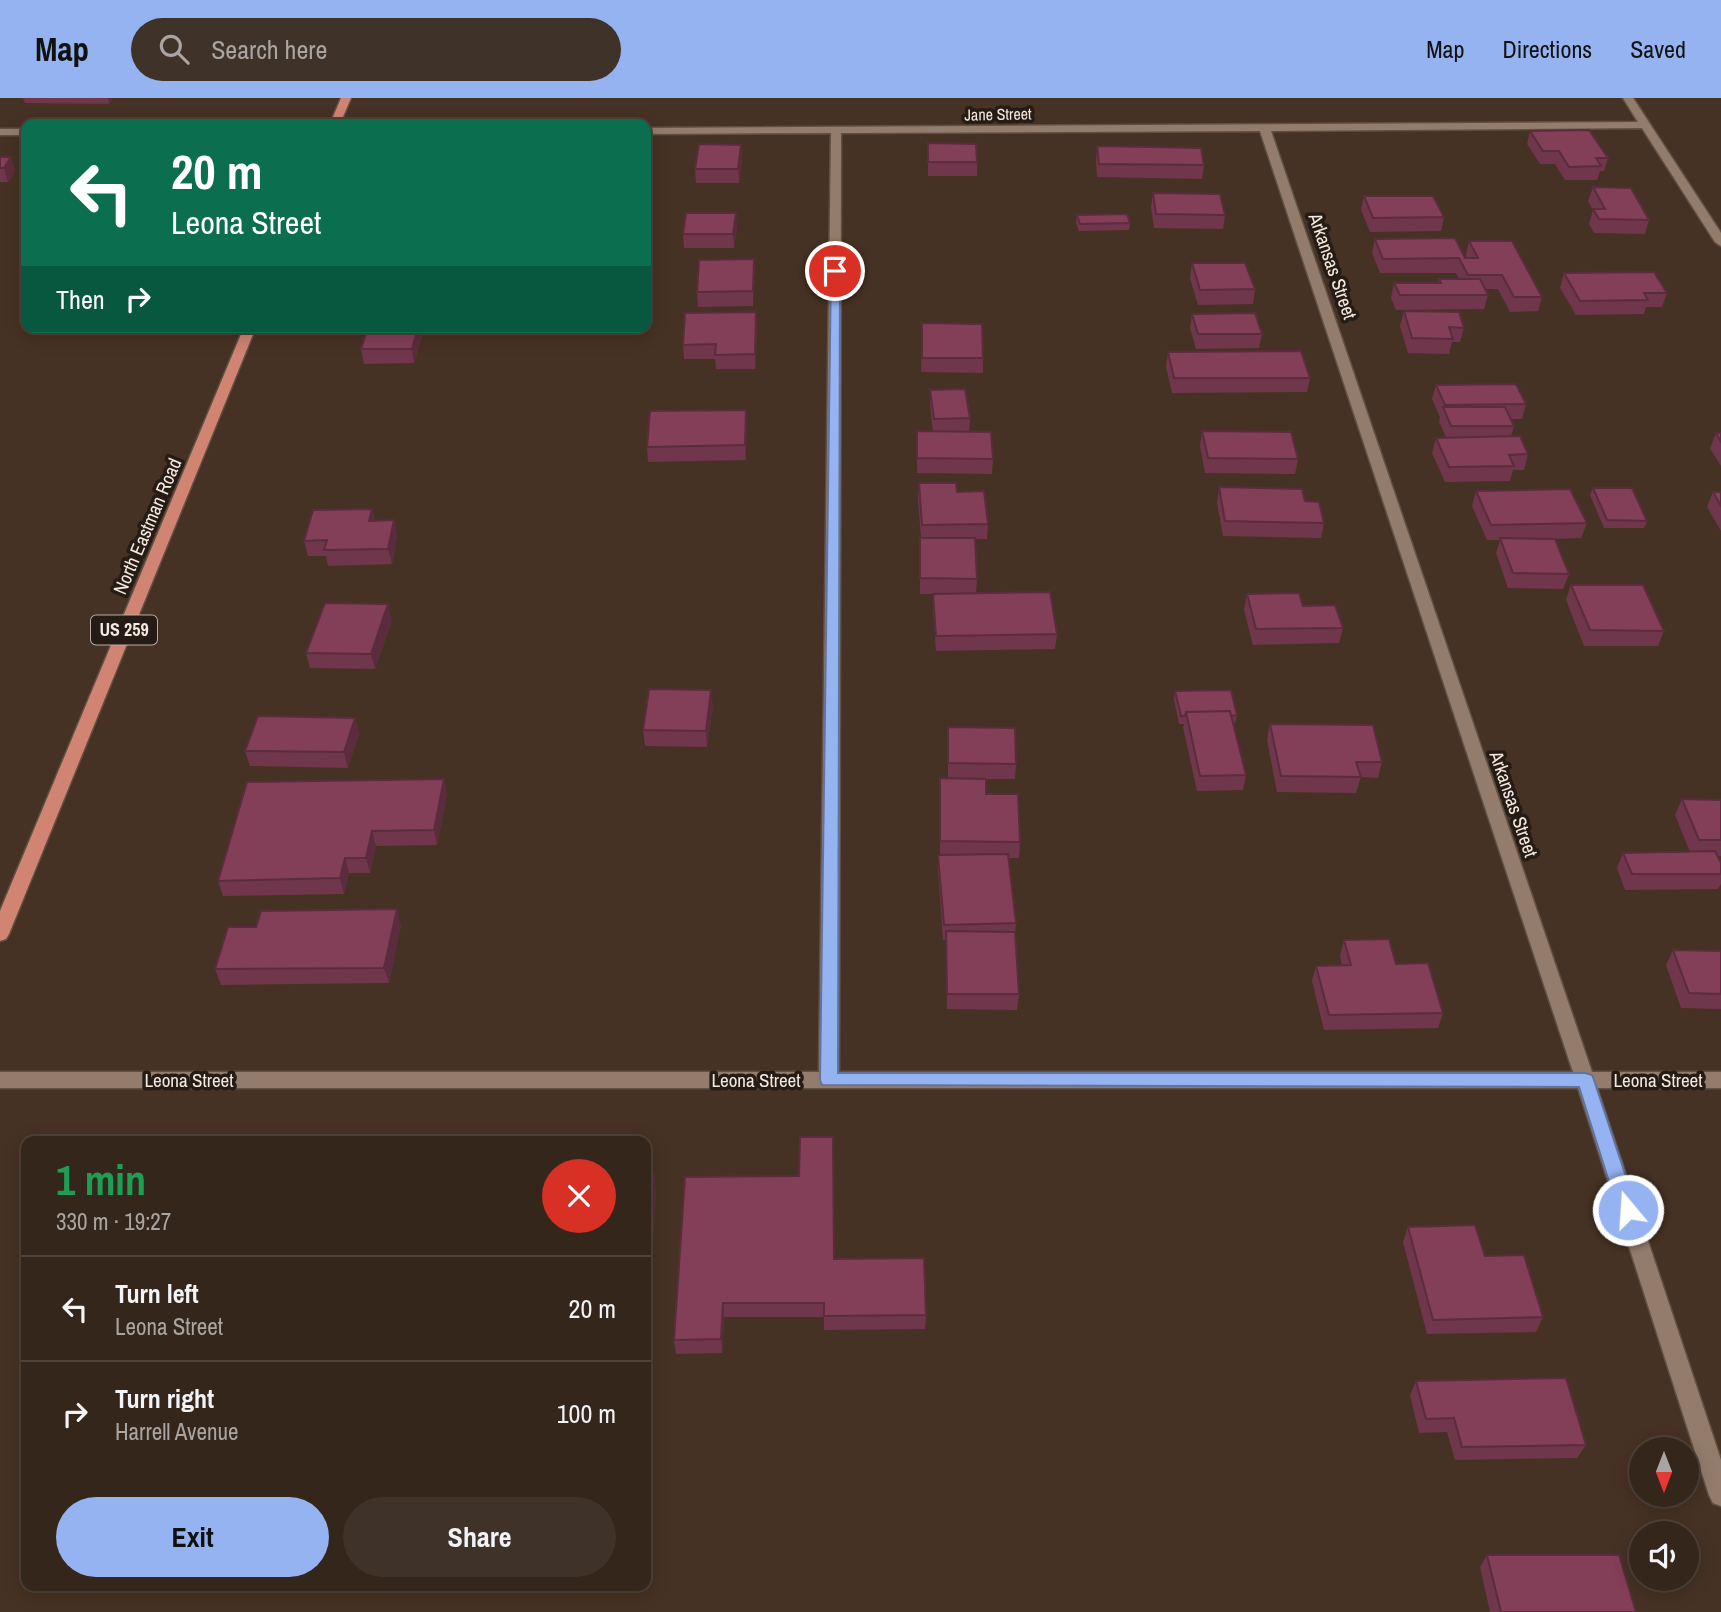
<!DOCTYPE html>
<html lang="en">
<head>
<meta charset="utf-8">
<style>
	:root { --surface:#34261b; --page:#3f3228; --text:#f1f3f6; --muted:#a9a5a3; --line:#4e433a; --accent:#95b2f1 }
	body { margin:0; font-family:"Archivo Narrow",sans-serif; background:var(--page); color:var(--text); height:100vh; display:flex; flex-direction:column; font-size:26px; white-space:nowrap }
	* { box-sizing:border-box; margin:0 }
	p { font-size:23px; color:var(--muted) }
	.icon { flex:none; width:38px; height:38px; fill:none; stroke:currentColor; stroke-width:2; stroke-linecap:round; stroke-linejoin:round }
	.map { position:relative; flex:1; overflow:hidden }
	.sheet { position:absolute; left:21px; top:1038px; width:630px; height:455px; display:flex; flex-direction:column; background:var(--surface); border-radius:14px; box-shadow:0 4px 18px #0003,0 0 0 2px var(--line) }
	.sheet>* { flex:none }
	.guide { position:absolute; left:21px; top:21px; width:630px; height:214px; border-radius:14px; box-shadow:0 4px 18px #0003,0 0 0 2px var(--line); background:#0b6e4f; color:#fff; overflow:hidden }
	.needle { width:46px; rotate:180deg }
	.fabs { position:absolute; left:1629px; top:1339px; display:grid; gap:14px }
	.fabs a { display:grid; place-items:center; width:70px; height:70px; border-radius:50%; background:var(--surface); box-shadow:0 4px 18px #0003,0 0 0 2px var(--line); font-size:35px }
	.pin { position:absolute; display:grid; place-items:center; width:60px; height:60px; color:#fff; margin:-30px; border:4px solid #fff; border-radius:50%; box-shadow:0 2px 7px #0007 }
	.me { position:absolute; width:77px; margin:-38px; rotate:342deg; stroke-linejoin:round; filter:drop-shadow(0 0 5px #0008) }
	.turn { display:flex; align-items:center; gap:24px; height:147px; padding:0 35px; font-size:32px }
	.turn .icon { width:91px; height:91px; stroke-width:2.5 }
	.turn b { display:block; font-size:49px; line-height:60px }
	.then { display:flex; align-items:center; height:66px; padding:0 35px; background:#0003; gap:14px; font-size:26px }
	.round { display:grid; place-items:center; flex:none; width:74px; height:74px; border-radius:37px; background:var(--page) }
	.summary { display:flex; align-items:center; justify-content:space-between; height:119px; padding:0 35px }
	h1 { font-size:42px; font-weight:700; line-height:52px; color:#1e9e55 }
	.button { display:flex; gap:14px; margin-top:auto; padding:14px 35px }
	.button a { flex:1; height:80px; border-radius:42px; background:var(--accent); color:#111; font-size:28px; font-weight:700; line-height:80px; text-align:center }
	.button a+a { background:var(--page); color:var(--text) }
	ul { padding:0; list-style:none }
	li { display:flex; align-items:center; gap:21px; height:105px; padding:0 35px; border-top:2px solid var(--line) }
	li div { flex:1 }
	li b { display:block; font-size:26px }
	li em { font-style:normal }
	header { display:flex; align-items:center; gap:42px; box-sizing:border-box; height:98px; padding:0 35px; background:var(--accent); color:#111 }
	header strong { font-size:33px }
	nav { display:flex; gap:38px; margin-inline-start:auto; font-size:24px }
	.search { width:490px; height:63px; background:var(--page); display:flex; align-items:center; gap:18px; box-sizing:border-box; padding:0 24px; border-radius:38px; color:var(--muted); font-size:26px }
	.map>svg:first-child { display:block }
	.lines { fill:none; stroke-linecap:round; stroke-linejoin:round }
	.street-casing { stroke:#605043; stroke-width:3 }
	.primary-casing { stroke:#605043; stroke-width:3 }
	.street { fill:#937c6c; fill-rule:evenodd }
	.primary { fill:#d08471; fill-rule:evenodd }
	.wall { fill:#70364b }
	.shaded-wall { fill:#5b2c3d }
	.building { fill:#823f57; stroke:#5b2c3d; stroke-width:2 }
	.route { fill:#95b2f1; stroke:#61749d; stroke-width:2 }
	.labels { text-anchor:middle; stroke-width:7; stroke-linejoin:round; paint-order:stroke }
	.far-street-label { font-size:16px; fill:#f5e8df; stroke:#261c16 }
	.shield { fill:#261c16; stroke:#b7aba3; stroke-width:2 }
	.shield-label { font-size:18px; font-weight:bold; fill:#f5e8df }
	.street-label { font-size:19px; fill:#f5e8df; stroke:#261c16 }
</style>
</head>
<body>
<header>
<strong>Map</strong>
<div class="search"><svg class="icon" aria-label="search" viewBox="0 0 24 24"><circle cx="10" cy="10" r="6"/><path d="M15 15l6 6"/></svg>Search here</div>
<nav><a>Map</a><a>Directions</a><a>Saved</a></nav>
</header>
<div class="map">
<svg width="1721" height="1514" viewBox="0 0 1721 1514">
	<rect width="100%" height="100%" fill="#463224"/>
	<g class="lines">
		<g class="street-casing">
			<path id="street" d="M1623,0H1633L1721,135V148L1715,144L1642,30L1271,33L1592,974H1721V990H1597L1721,1362V1408L1713,1405L1709,1397L1578,990H0V974H819L831,35L646,36V30L1638,24ZM1260,33L1573,974H839L841,35Z
				M0,31H26V37H0Z"/>
		</g>
		<g class="primary-casing">
			<path id="primary" d="M341,0H351L340,26H330Z
				M244,229H256L9,836L6,841L0,843V813Z"/>
		</g>
		<use href="#street" class="street"/>
		<use href="#primary" class="primary"/>
	</g>
	<path class="wall" d="M23,0H113L109,6L25,5Z
		M1530,33L1608,60L1604,73H1600L1597,82H1565L1555,66H1540L1527,46Z
		M928,45L977,64V78H928Z
		M741,47L742,61L739,85H696L695,71Z
		M1097,48L1204,67L1202,81L1097,79L1096,62Z
		M0,59H11L15,73L8,84H0Z
		M1593,89L1649,122L1645,136L1594,135L1589,126L1593,112L1588,103Z
		M1153,95L1225,117L1223,131L1154,130L1151,109Z
		M1364,98L1444,119L1441,133L1370,134L1361,112Z
		M1077,117L1130,125L1129,132L1079,133L1076,124Z
		M737,129L734,150H684L683,136Z
		M1375,141L1465,160H1467L1466,157L1469,143L1542,199L1538,213L1510,214L1498,191H1485L1488,197L1484,211L1396,212L1391,200L1394,185H1438L1439,181H1459L1456,175H1380L1372,155Z
		M754,161L753,208L698,209L697,194Z
		M1192,165L1255,191L1253,206L1198,207L1190,180Z
		M1564,175L1667,195L1662,209H1646L1644,216L1576,217L1560,190Z
		M1404,213L1464,230L1460,244H1452L1449,256L1408,255L1400,228Z
		M756,214L757,229L755,271H716L715,261H684L683,247Z
		M1192,216L1262,236L1259,250L1196,251L1190,230Z
		M922,225L983,260V275L921,274Z
		M368,229H425L414,265L364,266L361,251Z
		M1168,254L1310,280L1307,294L1172,295L1166,269Z
		M1436,287L1526,306L1522,321H1511L1514,328L1511,338L1528,356L1524,372H1513L1510,383L1445,384L1432,355L1436,340L1446,339L1439,324L1440,319L1432,301Z
		M930,292L970,320L969,334L993,361L992,376L917,375V333L933,334L930,307Z
		M746,312V362L648,364L647,349Z
		M1202,333L1298,361L1295,376L1205,375L1200,348Z
		M1716,335H1721V368L1710,350Z
		M919,385L957,394L988,426L987,441H975L977,481L976,495L1057,536L1055,551L936,553L933,511V496H920V440H921L918,400Z
		M1219,389L1305,403L1324,425L1321,440L1223,438L1217,405Z
		M1593,390L1647,423L1644,430H1604L1590,397Z
		M1476,393L1587,425L1581,440L1555,441L1569,476L1563,491L1508,490L1496,455L1500,442H1487L1472,408Z
		M1713,394H1721V433L1707,409Z
		M372,411L375,423L394,422L397,438L392,466L328,468L326,458H308L304,443Z
		M1571,487L1664,533L1658,548H1584L1566,502Z
		M1247,496L1303,508L1343,530L1339,545L1253,547L1244,512Z
		M392,522L375,571L310,570L306,555Z
		M1175,593L1237,617L1235,625H1233L1246,677L1243,692L1197,693L1183,629L1184,626H1179L1174,601Z
		M713,607L707,649L645,648L643,632Z
		M355,620L359,636L348,670L250,668L245,653Z
		M1270,626L1382,664L1378,680L1361,679L1356,695L1277,694L1267,642Z
		M948,629L1016,666L1015,681H986V696L1020,744L1019,760H1009L1016,825L1015,837L1019,896L1017,912L947,911L946,842H943L938,773V757H940V680H948Z
		M447,696L437,747L376,748L370,775H349L344,796L223,798L218,783Z
		M1682,701L1721,702V758H1718L1721,765V786L1718,791L1625,792L1617,770L1623,755L1690,754L1675,717Z
		M401,827L389,885L221,887L215,871Z
		M1344,842L1396,866L1443,915L1438,930L1324,932L1312,883L1316,868H1342L1340,858Z
		M1673,852L1721,853V911L1681,910L1666,867Z
		M646,1077L656,1092L650,1189H646Z
		M685,1079L834,1161L926,1217L925,1231L824,1232V1219H724L722,1255L676,1256L674,1242Z
		M1408,1129L1485,1158L1543,1219L1536,1234L1427,1236L1403,1144Z
		M1416,1283L1586,1347L1577,1360L1455,1362L1447,1334L1419,1335L1410,1297Z
		M1487,1457L1636,1514H1490L1480,1469Z"/>
	<path class="shaded-wall" d="M108,0H113L109,6Z
		M741,47L742,61L739,85L738,71Z
		M11,59L15,73L8,84L4,70Z
		M736,115L737,129L734,150L733,136Z
		M754,161L755,175L753,208V193Z
		M756,214L757,229L755,271V256Z
		M418,229H425L414,265L412,251Z
		M746,312L747,327L746,362L745,347Z
		M372,411L376,426L369,423Z
		M394,422L397,438L392,466L388,451Z
		M388,506L392,522L375,571L371,556Z
		M711,592L713,607L707,649L706,633Z
		M355,620L359,636L348,670L344,654Z
		M444,681L447,696L437,747L434,732Z
		M372,733L376,748L370,775L366,760Z
		M345,760L349,775L344,796L340,780Z
		M397,811L401,827L389,885L384,870Z
		M654,1077L656,1092L650,1189L648,1175Z
		M723,1205L724,1219L722,1255L721,1241Z"/>
	<path class="building" d="M1589,32L1608,60H1596L1601,68L1569,69L1559,53H1543L1530,33Z
		M928,45L976,46L977,64H928Z
		M699,46L741,47L738,71H695Z
		M1097,48L1201,50L1204,67L1099,66Z
		M0,59H11L4,70H0Z
		M1593,89L1631,90L1649,122L1599,121L1593,111H1605Z
		M1153,95L1220,96L1225,117L1156,116Z
		M1364,98H1433L1444,119L1373,120Z
		M686,115H736L733,136H683Z
		M1127,116L1130,125L1080,126L1077,117Z
		M1455,140L1465,160H1478L1469,143H1512L1542,199H1514L1502,177H1468L1459,160L1383,161L1375,141Z
		M754,161L753,193L697,194L699,162Z
		M1192,165H1245L1255,191L1200,192Z
		M1654,174L1667,195H1644L1648,202L1580,203L1564,175Z
		M1439,181H1480L1488,197H1400L1394,185H1441Z
		M1404,213L1459,214L1464,230L1449,229L1453,241L1412,240Z
		M756,214L755,256L715,257L716,246L683,247L685,215Z
		M1255,215L1262,236H1198L1192,216Z
		M922,225L982,226L983,260H922Z
		M368,229H418L412,251H361Z
		M1301,253L1310,280H1174L1168,254Z
		M1516,286L1526,306L1445,307L1436,287Z
		M965,291L970,320L934,321L930,292Z
		M1443,309H1505L1514,328H1451Z
		M746,312L745,347L647,349L650,313Z
		M917,333L991,334L993,361L917,360Z
		M1202,333L1291,334L1298,361L1208,360Z
		M1716,335H1721V344Z
		M1520,338L1528,356L1509,357L1514,368L1449,369L1436,340Z
		M919,385H956L957,394L984,393L988,426L922,427Z
		M1219,389L1302,391L1305,403L1319,404L1324,425L1225,423Z
		M1593,390H1632L1647,423L1607,422Z
		M1570,391L1587,425L1491,427L1476,393Z
		M1713,394H1721V408Z
		M372,411L369,423L394,422L388,451L324,452L327,442L304,443L313,412Z
		M920,440H975L977,481L920,480Z
		M1500,440L1555,441L1569,476L1513,475Z
		M1571,487H1643L1664,533L1590,532Z
		M1050,494L1057,536L936,538L933,496Z
		M1299,495L1303,508L1335,507L1343,530L1256,531L1247,496Z
		M325,505L388,506L371,556L306,555Z
		M649,591L711,592L706,633L643,632Z
		M1231,592L1237,617L1231,618L1230,613L1186,614L1185,618H1181L1175,593Z
		M1230,613L1246,677L1200,678L1186,614Z
		M258,618L355,620L344,654L245,653Z
		M1270,626L1373,627L1382,664H1356L1361,679L1281,678Z
		M948,629L1015,630L1016,666L948,665Z
		M940,680L986,681V696H1018L1020,744L940,743Z
		M444,681L434,732L372,733L366,760H345L340,780L218,783L247,684Z
		M1682,701L1721,702V742H1699Z
		M1715,753L1721,765V776H1632L1623,755Z
		M1008,756L1016,825L944,827L938,757Z
		M397,811L384,870L215,871L228,829H256L261,813Z
		M946,833L1015,834L1019,896H947Z
		M1389,841L1396,866L1428,865L1443,915L1329,917L1316,868L1351,867L1344,842Z
		M1673,852L1721,853V896L1689,895Z
		M800,1039H833L834,1161L924,1160L926,1217L824,1218V1205H723L721,1241L674,1242L685,1079L799,1078Z
		M646,1077H654L648,1175H646Z
		M1475,1127L1485,1158L1524,1157L1543,1219L1433,1222L1408,1129Z
		M1566,1280L1586,1347L1462,1349L1454,1320L1426,1321L1416,1283Z
		M1487,1457H1619L1636,1514H1501Z"/>
	<path class="route" d="M831,170L840,173L838,975H1585L1592,977L1594,982L1637,1112L1634,1118L1628,1120L1621,1118L1618,1112L1579,989L822,987L820,982Z"/>
	<g class="labels">
		<g class="far-street-label">
			<text transform="translate(998 16) rotate(-1)" y="6">Jane Street</text>
		</g>
		<rect class="shield" x="91" y="517.5" width="66" height="29" rx="5"/>
		<g class="shield-label">
			<text x="124" y="538">US 259</text>
		</g>
		<g class="street-label">
			<text transform="translate(1333 168) rotate(71)" y="7">Arkansas Street</text>
			<text transform="translate(147 428) rotate(-67)" y="7">North Eastman Road</text>
			<text transform="translate(1514 706) rotate(71)" y="7">Arkansas Street</text>
			<text x="189" y="989">Leona Street</text>
			<text x="756" y="989">Leona Street</text>
			<text x="1658" y="989">Leona Street</text>
		</g>
	</g>
</svg>
<div class="fabs">
<a><svg class="needle" viewBox="-14 -14 28 28"><path d="M0-13l5 13h-10z" fill="#e53935"/><path d="M0 13l5-13h-10z" fill="#a9a5a3"/></svg></a>
<a><svg class="icon" aria-label="sound" viewBox="0 0 24 24"><path d="M4 9h4l5-4v14l-5-4H4zM17 9q2 3 0 6"/></svg></a>
</div>
<div class="pin" style="left:835px;top:173px;background:#d93025"><svg class="icon" aria-label="arrive" viewBox="0 0 24 24"><path d="M6 21V4h12l-3 4 3 4H6"/></svg></div>
<svg class="me" style="left:1628px;top:1112px" viewBox="-20 -20 40 40"><circle r="17" fill="#95b2f1" stroke="#fff" stroke-width="3"/><path d="M0-11L8 9 0 5-8 9z" fill="#fff"/></svg>
<div class="guide">
<div class="turn"><svg class="icon" aria-label="left" viewBox="0 0 24 24"><path d="M17 20v-9H6M10 6l-5 5 5 5"/></svg><div><b>20 m</b>Leona Street</div></div>
<div class="then">Then<svg class="icon" aria-label="right" viewBox="0 0 24 24"><path d="M7 20v-9h11M14 6l5 5-5 5"/></svg></div>
</div>
<section class="sheet">
<div class="summary"><div><h1>1 min</h1><p>330 m · 19:27</p></div><a class="round" style="background:#d93025;color:#fff"><svg class="icon" aria-label="close" viewBox="0 0 24 24"><path d="M6 6l12 12M18 6L6 18"/></svg></a></div>
<ul>
<li><svg class="icon" aria-label="left" viewBox="0 0 24 24"><path d="M17 20v-9H6M10 6l-5 5 5 5"/></svg><div><b>Turn left</b><p>Leona Street</p></div><em>20 m</em></li>
<li><svg class="icon" aria-label="right" viewBox="0 0 24 24"><path d="M7 20v-9h11M14 6l5 5-5 5"/></svg><div><b>Turn right</b><p>Harrell Avenue</p></div><em>100 m</em></li>
</ul>
<div class="button"><a>Exit</a><a>Share</a></div>
</section>
</div>
</body>
</html>
